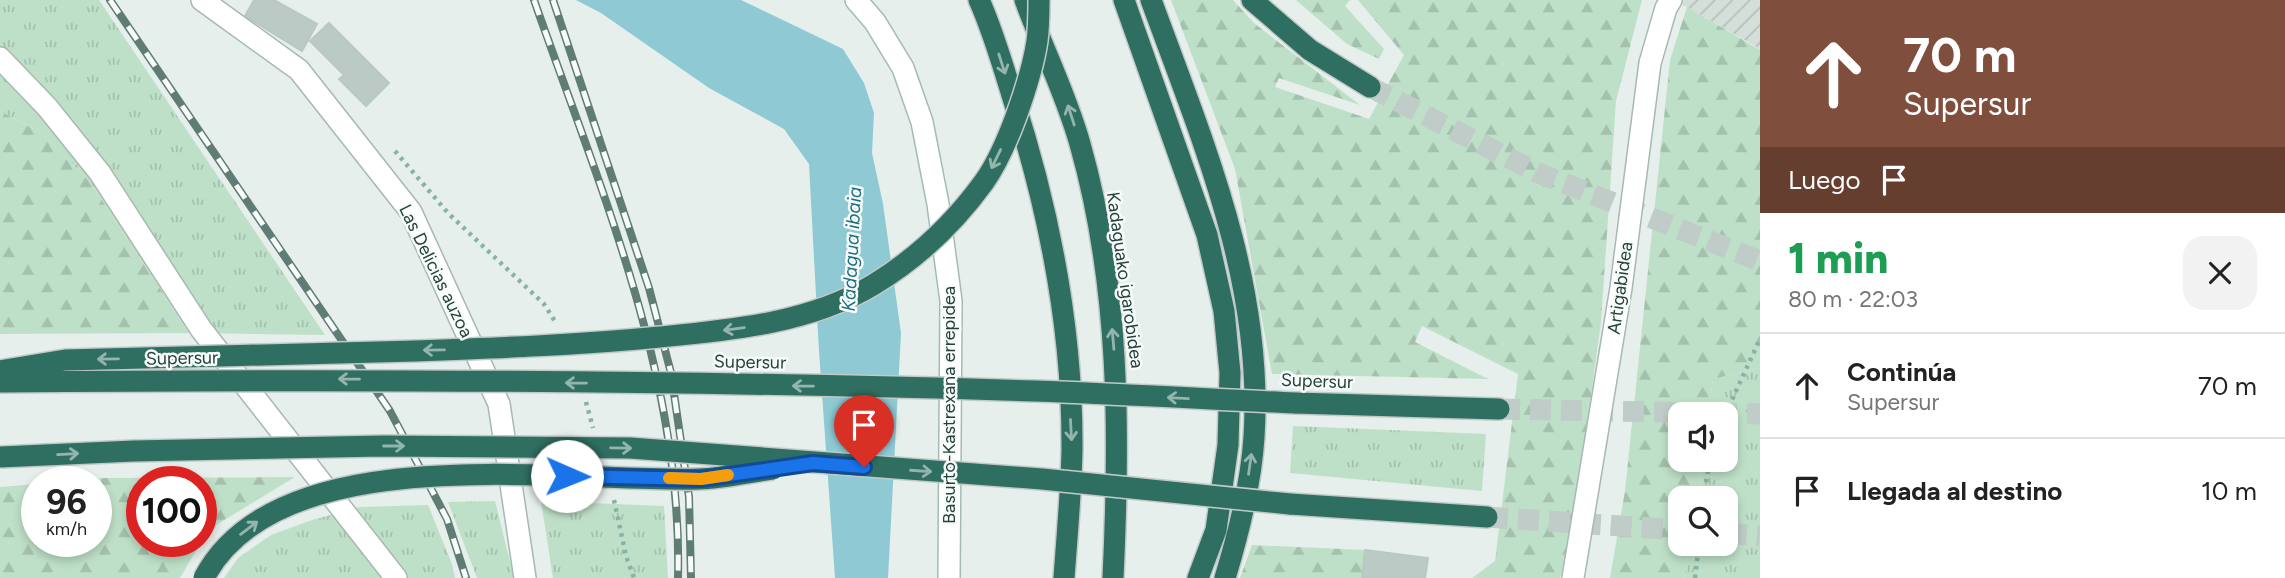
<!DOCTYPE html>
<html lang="es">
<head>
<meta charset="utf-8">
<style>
	:root { --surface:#fff; --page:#f2f2f2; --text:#222; --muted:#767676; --line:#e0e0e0 }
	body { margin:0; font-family:Figtree,sans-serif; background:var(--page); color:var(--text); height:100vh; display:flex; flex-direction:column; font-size:26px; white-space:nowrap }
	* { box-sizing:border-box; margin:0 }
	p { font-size:23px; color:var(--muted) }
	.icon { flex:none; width:38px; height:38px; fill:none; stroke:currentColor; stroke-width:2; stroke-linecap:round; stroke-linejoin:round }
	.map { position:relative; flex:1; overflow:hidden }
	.drawer { display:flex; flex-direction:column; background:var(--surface); width:525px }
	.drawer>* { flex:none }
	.top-card { background:#804e3d; color:#fff; overflow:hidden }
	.controls { position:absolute; left:1668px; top:402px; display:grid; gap:14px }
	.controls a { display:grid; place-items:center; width:70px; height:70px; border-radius:14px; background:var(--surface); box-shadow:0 4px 10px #0003; font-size:35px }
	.speed { position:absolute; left:21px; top:466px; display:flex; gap:14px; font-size:35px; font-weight:700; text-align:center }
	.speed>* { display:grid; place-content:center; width:91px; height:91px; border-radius:50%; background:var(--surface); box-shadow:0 4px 10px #0003; line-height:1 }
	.speed small { font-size:18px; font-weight:400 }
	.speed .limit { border:10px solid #d22; background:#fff; color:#111 }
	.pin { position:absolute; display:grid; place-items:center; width:60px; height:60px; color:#fff; margin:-72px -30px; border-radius:50% 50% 50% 0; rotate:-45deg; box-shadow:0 0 7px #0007 }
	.pin .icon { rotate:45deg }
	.me { position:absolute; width:77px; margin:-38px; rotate:91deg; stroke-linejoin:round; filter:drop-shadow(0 0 5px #0008) }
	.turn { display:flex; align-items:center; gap:24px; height:147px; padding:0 28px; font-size:32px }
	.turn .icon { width:91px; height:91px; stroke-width:2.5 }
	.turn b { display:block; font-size:49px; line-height:60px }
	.then { display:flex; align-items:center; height:66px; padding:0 28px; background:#0003; gap:14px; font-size:26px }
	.round { display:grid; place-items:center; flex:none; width:74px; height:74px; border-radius:21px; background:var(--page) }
	.head { display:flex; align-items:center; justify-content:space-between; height:119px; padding:0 28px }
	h1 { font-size:42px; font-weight:800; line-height:52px; color:#1e9e55 }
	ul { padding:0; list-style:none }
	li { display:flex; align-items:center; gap:21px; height:105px; padding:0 28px; border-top:2px solid var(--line) }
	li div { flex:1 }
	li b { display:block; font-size:26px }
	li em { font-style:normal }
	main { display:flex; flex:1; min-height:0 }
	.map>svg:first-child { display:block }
	.industrial { fill:url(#industrial-furrows) }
	.grass { fill:url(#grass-tufts) }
	.forest { fill:url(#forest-firs); fill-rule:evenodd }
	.water { fill:#8ec9d4 }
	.building { fill:#bbcac4; stroke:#b8c9c2; stroke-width:2 }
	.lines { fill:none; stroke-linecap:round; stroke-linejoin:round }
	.highway-tunnel { stroke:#bfccc8; stroke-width:21; stroke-dasharray:21 10; stroke-linecap:butt }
	.street-casing { stroke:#a8b8b2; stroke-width:24 }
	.secondary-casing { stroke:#a4bbb3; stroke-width:24 }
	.highway-casing { stroke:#c2cac8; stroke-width:24 }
	.path { stroke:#86b3a5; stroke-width:4.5; stroke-dasharray:3.5 5; stroke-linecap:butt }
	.street { stroke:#fff; stroke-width:21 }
	.secondary { stroke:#fff; stroke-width:21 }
	.highway { stroke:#2f6f62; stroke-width:21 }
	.rail-casing { stroke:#5f7d75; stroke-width:8 }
	.rail { stroke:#f7fbf9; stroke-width:5; stroke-dasharray:16; stroke-linecap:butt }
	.highway-bridge-casing { stroke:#c2cac8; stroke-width:24; stroke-linecap:butt }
	.highway-bridge { stroke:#2f6f62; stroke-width:21 }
	.oneway { stroke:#93b5ae }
	.route-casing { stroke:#114b97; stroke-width:18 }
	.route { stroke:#1a73e8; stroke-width:12 }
	.slow { stroke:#f59e0b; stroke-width:12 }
	.labels { text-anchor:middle; stroke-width:5; stroke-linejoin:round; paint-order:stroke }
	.street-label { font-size:18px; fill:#24423a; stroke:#f7fbf9 }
	.water-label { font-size:19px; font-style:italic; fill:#1c6f80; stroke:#f7fbf9 }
</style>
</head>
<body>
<main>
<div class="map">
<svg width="1760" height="578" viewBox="0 0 1760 578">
	<defs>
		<pattern id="industrial-furrows" width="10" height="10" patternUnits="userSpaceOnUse" patternTransform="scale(1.75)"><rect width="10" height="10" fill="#d4dfda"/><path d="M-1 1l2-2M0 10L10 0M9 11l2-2" fill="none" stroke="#b6c1bc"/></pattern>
		<pattern id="grass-tufts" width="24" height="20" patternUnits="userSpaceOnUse" patternTransform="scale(1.75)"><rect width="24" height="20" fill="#bfe0c8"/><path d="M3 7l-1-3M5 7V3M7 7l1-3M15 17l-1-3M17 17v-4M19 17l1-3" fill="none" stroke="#a4c1ad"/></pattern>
		<pattern id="forest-firs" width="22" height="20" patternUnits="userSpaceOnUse" patternTransform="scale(1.75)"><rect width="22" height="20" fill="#bfe0c8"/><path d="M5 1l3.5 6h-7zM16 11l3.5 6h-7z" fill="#a4c1ad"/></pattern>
	</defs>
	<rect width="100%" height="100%" fill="#e6efeb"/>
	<path class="industrial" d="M1674,0H1760V50L1755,46Z"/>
	<path class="grass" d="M0,0H99L325,335L189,333L90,182L43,134L0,111Z
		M1760,368V578H1684L1690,544H1726V499H1697L1702,460H1726V415H1708L1713,379Z
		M1293,426L1486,434L1482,491L1290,473Z
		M495,501L514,578H477L448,502Z
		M541,501L664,506L668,578H553Z
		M428,505L452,564L455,578H224L238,558L271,535L312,520L360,507Z"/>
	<path class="forest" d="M1171,0H1233L1254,23L1360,105L1279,78L1275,87L1369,119L1404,55L1358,0H1642L1616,101L1601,322L1572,537L1560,578H1472L1495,561L1518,374L1422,326L1415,342L1488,379L1272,374L1235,169Z
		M1296,0H1350L1345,6L1384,49L1379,59L1347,44Z
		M1687,7L1760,50V368L1713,379L1708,415H1680V460H1702L1697,499H1680V544H1690L1684,578H1610L1625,491L1670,60Z
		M0,111L43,134L90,182L189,333L0,334Z
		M295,477L208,530L180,578H0V487L37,484V541H96V481H68L104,478ZM201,481V541H142V481Z
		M1252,545L1365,550L1362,578H1240Z"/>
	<path class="water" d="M576,0H741L843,49L864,83L874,113L872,153L883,204L901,333L888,578H835L819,351L809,164L784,129L709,88L601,13Z"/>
	<path class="building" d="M254,0H274L317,24L302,51L245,16Z
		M329,23L389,83L366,106L339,79L344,75L310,41Z
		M1365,550L1428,558L1425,578H1362Z"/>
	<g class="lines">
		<path class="highway-tunnel" d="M1370,87L1536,172L1760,261
			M1499,409L1760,414
			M1487,517L1680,530
			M1726,533L1760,536"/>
		<g class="street-casing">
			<path id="street" d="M202,0L299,70L411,212L499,404L525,578
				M0,58L47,107L100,173L201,329L396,578
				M1573,578L1621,288L1650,63L1666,8L1671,0"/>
		</g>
		<g class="secondary-casing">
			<path id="secondary" d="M856,0L875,22L903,68L922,122L938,204L951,301L949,578"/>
		</g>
		<g class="highway-casing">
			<path id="highway" d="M979,0C993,31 1002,63 1012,95C1049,209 1073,330 1072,451C1071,493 1067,536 1064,578
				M1025,0C1043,49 1066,94 1080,144C1120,285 1120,433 1113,578
				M1124,0L1207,235L1224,311L1230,373L1228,445L1216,530L1198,578
				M1151,0C1203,142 1264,283 1254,437C1251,485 1239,532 1225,578
				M1252,0L1310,50L1370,87
				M1295,403L1499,409
				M1290,504L1487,517"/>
		</g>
		<path class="path" d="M395,151L448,213L544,304L556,323
			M586,402L593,428
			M1725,415L1760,339
			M1703,499L1710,460
			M614,500L626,556L634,578
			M1695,578L1699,544"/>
		<use href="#street" class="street"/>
		<use href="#secondary" class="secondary"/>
		<use href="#highway" class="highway"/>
		<g class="rail-casing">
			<path id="rail" d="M110,0L390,411L447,519L466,578
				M534,0C599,186 683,377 678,578
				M553,0L649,288L671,373L689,497L691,578"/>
		</g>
		<use href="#rail" class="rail"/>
		<g class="highway-bridge-casing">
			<path id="highway-bridge" d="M0,371L65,360C182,357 298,354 415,351C497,348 578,345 660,337C732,330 810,323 873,285C916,259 955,222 984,182C1007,150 1031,80 1037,41C1039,27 1039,13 1039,0
				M0,382C345,379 690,380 1035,391C1122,394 1208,399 1295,403
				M0,457L134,451L383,446L630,448L1042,479L1290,504
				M204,578C279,435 565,483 699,479C724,478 749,472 773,469"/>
		</g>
		<use href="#highway-bridge" class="highway-bridge"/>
	</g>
	<defs><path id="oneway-shaft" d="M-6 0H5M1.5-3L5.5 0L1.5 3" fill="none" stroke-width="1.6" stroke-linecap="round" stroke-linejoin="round" transform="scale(1.75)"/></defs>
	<g class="oneway">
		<use href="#oneway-shaft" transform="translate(1002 64) rotate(72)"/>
		<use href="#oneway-shaft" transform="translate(1071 115) rotate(-108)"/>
		<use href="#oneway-shaft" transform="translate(996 159) rotate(116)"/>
		<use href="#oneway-shaft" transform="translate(734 329) rotate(172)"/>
		<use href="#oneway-shaft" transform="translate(1113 339) rotate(-95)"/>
		<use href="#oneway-shaft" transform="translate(434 350) rotate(179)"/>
		<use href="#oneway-shaft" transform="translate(108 359) rotate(179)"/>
		<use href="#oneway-shaft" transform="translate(349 379) rotate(-179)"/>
		<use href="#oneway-shaft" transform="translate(576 383) rotate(-179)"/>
		<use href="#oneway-shaft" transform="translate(803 386) rotate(-179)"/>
		<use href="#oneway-shaft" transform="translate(1178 398) rotate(-177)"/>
		<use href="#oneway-shaft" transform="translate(1071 430) rotate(87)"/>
		<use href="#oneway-shaft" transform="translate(394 446)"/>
		<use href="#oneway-shaft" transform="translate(621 448) rotate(1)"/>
		<use href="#oneway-shaft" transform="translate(68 454) rotate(-3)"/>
		<use href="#oneway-shaft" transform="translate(1250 464) rotate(-82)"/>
		<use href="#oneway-shaft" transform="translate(921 471) rotate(4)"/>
		<use href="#oneway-shaft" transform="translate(249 528) rotate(-37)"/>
	</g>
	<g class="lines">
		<g class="route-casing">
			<path id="route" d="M567,476L701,479L813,463L864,467"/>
		</g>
		<use href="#route" class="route"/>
		<path class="slow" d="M669,478L701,479L728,475"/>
	</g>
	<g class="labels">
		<g class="street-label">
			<text transform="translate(436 271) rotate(64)" y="6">Las Delicias auzoa</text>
			<text transform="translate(1125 280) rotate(82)" y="6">Kadaguako igarobidea</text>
			<text transform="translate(1620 288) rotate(-82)" y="6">Artigabidea</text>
			<text transform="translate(182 358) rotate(-1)" y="6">Supersur</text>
			<text transform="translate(750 362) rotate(1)" y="6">Supersur</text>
			<text transform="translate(1317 381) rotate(2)" y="6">Supersur</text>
			<text transform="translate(949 405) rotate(-90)" y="6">Basurto-Kastrexana errepidea</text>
		</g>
		<g class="water-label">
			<text transform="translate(851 249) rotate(-87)" y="7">Kadagua ibaia</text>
		</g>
	</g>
</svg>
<div class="controls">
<a><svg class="icon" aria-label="sound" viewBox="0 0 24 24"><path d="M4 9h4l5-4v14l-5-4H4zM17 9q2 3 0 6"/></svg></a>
<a><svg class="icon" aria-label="search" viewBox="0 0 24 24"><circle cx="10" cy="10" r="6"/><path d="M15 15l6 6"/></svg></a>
</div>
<div class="speed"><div>96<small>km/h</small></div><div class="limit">100</div></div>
<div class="pin" style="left:864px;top:467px;background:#d93025"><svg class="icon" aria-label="arrive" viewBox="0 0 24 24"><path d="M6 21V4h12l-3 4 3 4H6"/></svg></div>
<svg class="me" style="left:567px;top:476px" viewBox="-20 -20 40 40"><circle r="19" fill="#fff"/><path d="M0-13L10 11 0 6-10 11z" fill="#1a73e8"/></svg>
</div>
<section class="drawer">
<div class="top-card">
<div class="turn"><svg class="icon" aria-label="ahead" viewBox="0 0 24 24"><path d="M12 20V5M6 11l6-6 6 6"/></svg><div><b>70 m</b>Supersur</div></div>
<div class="then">Luego<svg class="icon" aria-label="arrive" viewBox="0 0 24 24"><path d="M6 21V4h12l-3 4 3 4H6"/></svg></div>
</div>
<div class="head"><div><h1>1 min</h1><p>80 m · 22:03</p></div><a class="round"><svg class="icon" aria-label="close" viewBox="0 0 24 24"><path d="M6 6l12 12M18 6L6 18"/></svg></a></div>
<ul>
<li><svg class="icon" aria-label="ahead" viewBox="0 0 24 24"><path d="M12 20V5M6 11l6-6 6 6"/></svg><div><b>Continúa</b><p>Supersur</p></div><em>70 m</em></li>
<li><svg class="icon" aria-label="arrive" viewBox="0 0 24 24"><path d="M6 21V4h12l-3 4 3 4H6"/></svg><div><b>Llegada al destino</b></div><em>10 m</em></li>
</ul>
</section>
</main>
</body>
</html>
